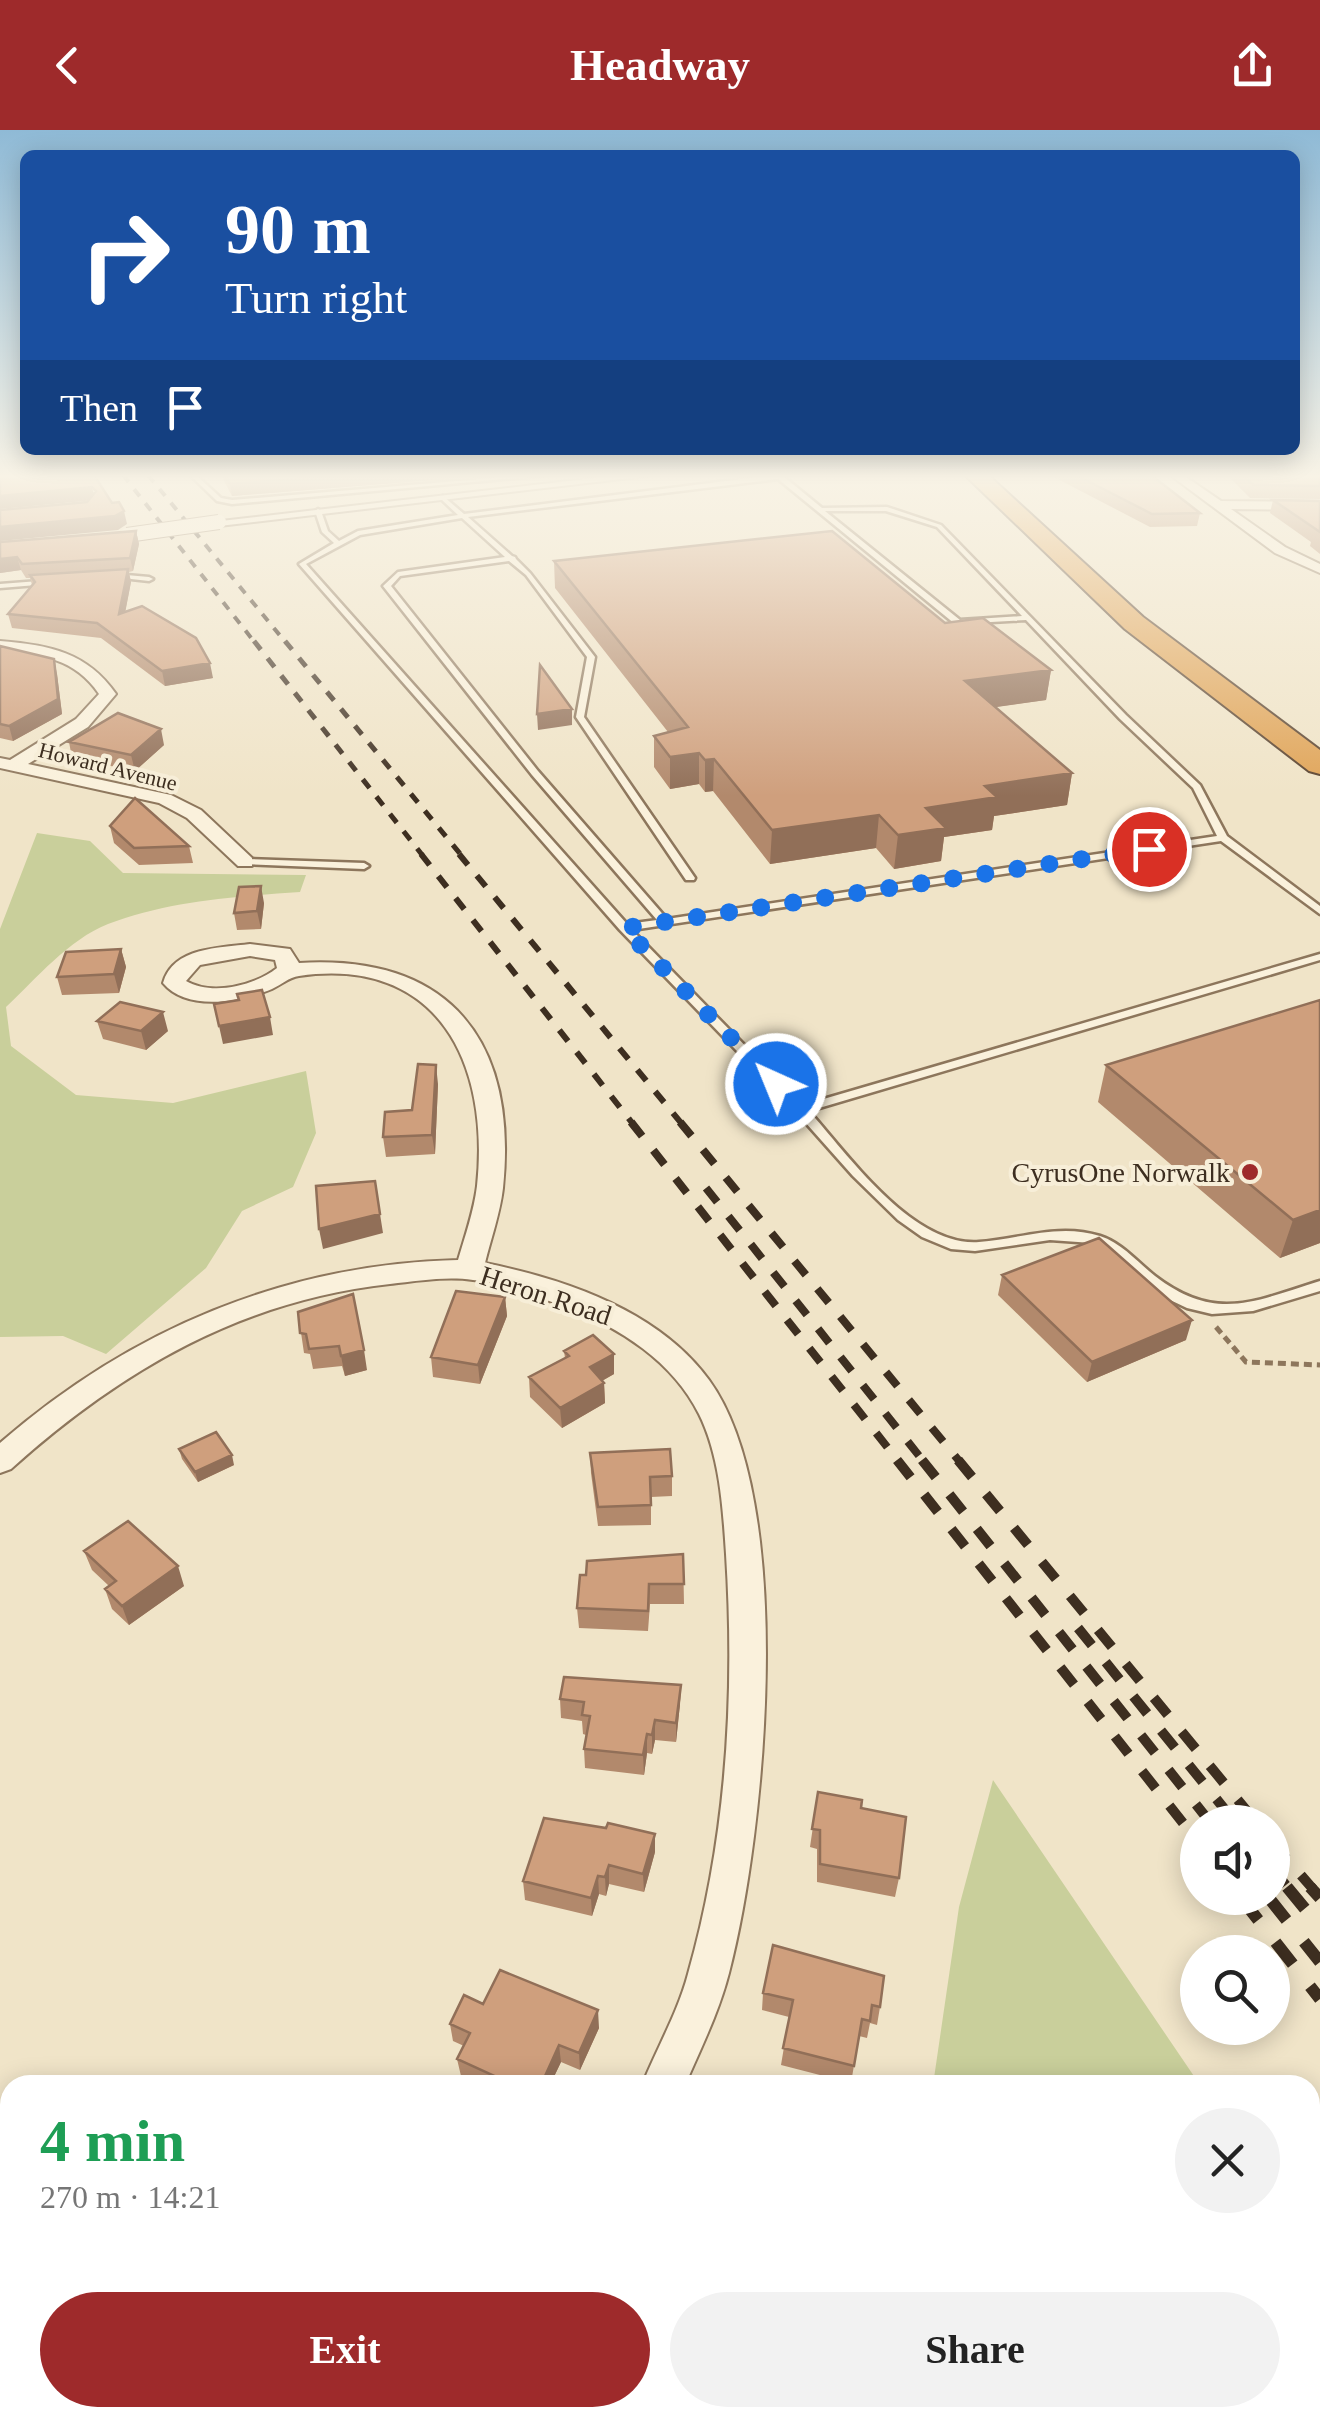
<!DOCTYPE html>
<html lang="en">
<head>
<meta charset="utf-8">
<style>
	:root { --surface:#fff; --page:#f2f2f2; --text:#222; --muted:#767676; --accent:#9e2a2b }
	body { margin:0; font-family:"Times New Roman",serif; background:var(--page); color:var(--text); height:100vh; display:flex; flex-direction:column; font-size:38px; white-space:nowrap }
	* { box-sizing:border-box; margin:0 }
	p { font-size:32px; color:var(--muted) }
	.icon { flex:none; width:55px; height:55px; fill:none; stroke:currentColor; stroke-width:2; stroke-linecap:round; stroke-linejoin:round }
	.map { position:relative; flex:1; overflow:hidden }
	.sheet { position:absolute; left:0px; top:1945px; width:1320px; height:352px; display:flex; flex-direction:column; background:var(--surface); border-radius:30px 30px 0 0; box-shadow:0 5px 25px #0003 }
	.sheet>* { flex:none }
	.top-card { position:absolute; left:20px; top:20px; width:1280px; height:305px; border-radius:15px; box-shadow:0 5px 25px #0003; background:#1a4fa0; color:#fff; overflow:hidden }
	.fabs { position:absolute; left:1180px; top:1675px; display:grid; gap:20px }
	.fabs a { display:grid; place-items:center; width:110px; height:110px; border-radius:50%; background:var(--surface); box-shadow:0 5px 25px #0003; font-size:50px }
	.pin { position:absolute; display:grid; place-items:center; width:85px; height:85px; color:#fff; margin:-42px; border:5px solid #fff; border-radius:50%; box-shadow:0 2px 10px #0007 }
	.me { position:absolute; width:110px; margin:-55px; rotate:316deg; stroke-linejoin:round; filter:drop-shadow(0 0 8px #0008) }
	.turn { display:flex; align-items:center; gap:35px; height:210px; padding:0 40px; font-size:45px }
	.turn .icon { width:130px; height:130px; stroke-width:2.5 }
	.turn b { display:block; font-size:70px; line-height:85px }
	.then { display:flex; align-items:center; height:95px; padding:0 40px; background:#0003; gap:20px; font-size:38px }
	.round { display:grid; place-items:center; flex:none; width:105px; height:105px; border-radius:52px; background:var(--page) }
	.headline { display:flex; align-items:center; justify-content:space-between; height:170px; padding:0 40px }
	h1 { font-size:60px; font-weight:700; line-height:75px; color:#1e9e55 }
	.primary-button { display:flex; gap:20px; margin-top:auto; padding:20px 40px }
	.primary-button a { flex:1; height:115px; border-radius:60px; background:var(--accent); color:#fff; font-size:40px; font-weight:700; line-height:115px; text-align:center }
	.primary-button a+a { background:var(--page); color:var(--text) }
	header { display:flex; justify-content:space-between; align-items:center; height:130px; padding:0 40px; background:var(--accent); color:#fff; font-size:45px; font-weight:700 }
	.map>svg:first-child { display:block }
	.green { fill:#c9cf9b }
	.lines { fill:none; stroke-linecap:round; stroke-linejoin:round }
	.service-casing { stroke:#8d765c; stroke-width:5 }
	.minor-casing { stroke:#8d765c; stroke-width:4 }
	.motorway-casing { stroke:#5b4430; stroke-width:4 }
	.path { stroke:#8d765c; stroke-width:5; stroke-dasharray:8 5; stroke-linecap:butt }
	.service { fill:#faf1dc; fill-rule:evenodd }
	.minor { fill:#faf1dc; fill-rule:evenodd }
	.motorway { fill:#e0a458; fill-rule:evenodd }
	.rail-far5 { stroke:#3d2e20; stroke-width:4; stroke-dasharray:9 9; stroke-linecap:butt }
	.rail-far4 { stroke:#3d2e20; stroke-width:5; stroke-dasharray:11 11; stroke-linecap:butt }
	.rail-far3 { stroke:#3d2e20; stroke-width:6; stroke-dasharray:14 14; stroke-linecap:butt }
	.rail-far2 { stroke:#3d2e20; stroke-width:8; stroke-dasharray:18 18; stroke-linecap:butt }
	.rail-far1 { stroke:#3d2e20; stroke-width:10; stroke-dasharray:22 22; stroke-linecap:butt }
	.rail { stroke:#3d2e20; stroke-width:12; stroke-dasharray:28 28; stroke-linecap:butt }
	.minor-bridge-casing { stroke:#8d765c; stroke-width:16; stroke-linecap:butt }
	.minor-bridge { stroke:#faf1dc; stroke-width:14 }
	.wall { fill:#b2896c }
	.shaded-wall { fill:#916f58 }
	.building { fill:#cf9f7d; stroke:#916f58; stroke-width:2.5 }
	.route { stroke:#1a73e8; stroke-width:18; stroke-dasharray:0 32.4 }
	.poi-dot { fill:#9e2a2b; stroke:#f7eed8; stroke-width:4 }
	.labels { text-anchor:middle; stroke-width:8; stroke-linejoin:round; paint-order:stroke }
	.far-street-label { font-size:22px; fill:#3d2e20; stroke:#f7eed8 }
	.poi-label { font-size:28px; fill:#3d2e20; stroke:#f7eed8; text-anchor:end }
	.street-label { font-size:28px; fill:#3d2e20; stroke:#f7eed8 }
</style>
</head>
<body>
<header><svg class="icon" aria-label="back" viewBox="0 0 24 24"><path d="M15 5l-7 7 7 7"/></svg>Headway<svg class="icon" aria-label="share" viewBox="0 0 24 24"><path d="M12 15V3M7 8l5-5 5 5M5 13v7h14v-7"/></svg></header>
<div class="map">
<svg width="1320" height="2297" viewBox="0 0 1320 2297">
	<rect width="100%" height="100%" fill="#f0e4c8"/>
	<path class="green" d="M37,703L90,711L123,743L306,745L300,762C239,766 167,771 108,794C68,810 37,848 6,877L11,916L76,965L173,973L306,941L316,1003L293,1057L242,1081L206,1138L106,1224L63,1206L0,1207V799Z
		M993,1650L1200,1955H933L959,1777Z
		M1310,2116L1320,2131V2297H848L851,2288H1310Z"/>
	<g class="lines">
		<g class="service-casing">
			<path id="service" d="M190,345H196L221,368L232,370L529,345H548L232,374L217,371Z
				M774,345L783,346L822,378L887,377L941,395L1126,585L1200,655L1227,706L1320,776V784L1221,711L632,800L803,975L1320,824V830L809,981C849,1026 913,1117 979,1112C1020,1109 1059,1093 1100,1106C1122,1113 1137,1132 1155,1146C1216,1193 1255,1171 1320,1151V1161L1253,1181L1212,1184L1187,1178L1166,1168L1112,1124L1092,1113L1050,1110L975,1121L951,1119L922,1107L898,1090L853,1046L797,983L620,800L299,434L334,413L322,402L315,381L318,379L321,381L328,401L339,411L358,401L458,385L441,369L443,366L464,384ZM778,349L955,494L1026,490L1120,589L1193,658L1217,706L667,789L538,641L391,456L400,446L509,431L526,445L587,527L576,587L686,750H694L695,748L584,587L595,527L530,443L516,429L515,427L512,426L468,387ZM825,381H886L937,397L1022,486L960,490ZM462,388L505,427L398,442L383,456L532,645L657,790L627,794L306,434L360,405Z
				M115,444L149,447L153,449L149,451L113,447Z
				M52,450L49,454L0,458V454Z
				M245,729L364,733L369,736L364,739L242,734V730Z"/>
		</g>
		<g class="minor-casing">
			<path id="minor" d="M620,345H656L219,396L212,392Z
				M1170,345H1183L1221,371L1320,372V380L1231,379L1285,417L1320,434V443L1275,423Z
				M0,511C49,515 87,522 116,564L88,597L28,634L171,665L201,680L252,728V736H238L187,688L159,673L0,638V628L10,630L76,589L99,564C75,528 40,524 0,521Z
				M250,814L290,819L299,833C450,824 518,911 503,1058C500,1084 491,1108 485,1133C565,1149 659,1181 709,1250C797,1371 766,1701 729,1843C719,1882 701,1918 685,1955H642C657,1918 678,1882 688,1844C727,1707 735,1565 726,1424C723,1379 720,1326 699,1284C673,1232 620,1197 567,1178C537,1166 506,1153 473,1150C446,1146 418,1151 390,1154C242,1170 121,1240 11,1339L0,1343V1313C130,1200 285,1134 458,1130C465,1106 474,1081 477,1056C490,933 438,826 299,846C289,847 281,855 272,859C241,872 187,882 163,853C173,817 219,818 250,814ZM250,826L275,830L277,838C254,856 212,866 186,851L200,835Z
				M469,2288H520L516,2297H465Z"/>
		</g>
		<g class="motorway-casing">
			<path id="motorway" d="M965,345H988L1143,487L1320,620V644L1309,641L1125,499Z"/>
		</g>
		<path class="path" d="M1216,1197L1246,1232L1320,1235"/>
		<use href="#service" class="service"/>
		<use href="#minor" class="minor"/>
		<use href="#motorway" class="motorway"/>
		<path class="rail-far5" d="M123,345L256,514
			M148,345L287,514"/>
		<path class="rail-far4" d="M254,511L423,726
			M285,511L462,726"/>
		<path class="rail-far3" d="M421,724L633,994
			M459,724L682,994"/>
		<path class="rail-far2" d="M631,992L899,1332
			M680,992L960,1332
			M706,1058L924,1332"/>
		<path class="rail-far1" d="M897,1330L1198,1712
			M922,1330L1210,1692
			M958,1330L1256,1692
			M1078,1498L1235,1692
			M1272,1712L1313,1759
			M1272,1738L1289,1759"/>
		<path class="rail" d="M1287,1757L1320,1797
			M1310,1757L1320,1768
			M1241,1768L1320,1869
			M1269,1768L1320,1832"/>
		<g class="minor-bridge-casing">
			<path id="minor-bridge" d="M127,405L219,392"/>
		</g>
		<use href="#minor-bridge" class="minor-bridge"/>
	</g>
	<path class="wall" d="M221,345H496L232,366Z
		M1050,345H1151L1200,383L1197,396L1150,397Z
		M1227,345H1320V369L1250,368Z
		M1273,370L1320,371V424L1310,416L1311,412L1270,383Z
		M136,401L139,414L133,441L129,442L131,452L125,482L213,548L165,556L101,508L12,498L8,484L32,455L30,448H26L21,440L0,443V412Z
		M554,431L945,493L1051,540L1046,570L995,577L1072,643L1067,675L994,686L992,700L944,707L941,731L894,739L876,718L770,734L713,661L705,662L699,654L670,659L654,637V606L668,602L555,458Z
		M0,516L57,544L62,584L13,611L0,608Z
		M69,612L164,615L135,641L72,628Z
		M110,696L189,716L193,733L139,735L114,713Z
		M264,773L261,799L237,800L234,783Z
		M121,819L126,837L119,863L62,865L57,847Z
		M1320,870V1113L1280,1128L1098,972L1106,935Z
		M97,891L168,901L146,920L103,909Z
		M438,954L435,1024L386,1027L383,1007Z
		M1002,1145L1186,1210L1087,1252L998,1165Z
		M505,1167L507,1186L480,1254L433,1247L431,1227Z
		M298,1182L367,1240L345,1246L342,1236L313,1239L310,1224L304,1223Z
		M564,1221L614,1244L602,1251L604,1253L605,1273L562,1298L530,1267L529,1247L565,1228Z
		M179,1319L234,1335L198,1352L182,1329Z
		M590,1323L672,1346V1366L651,1367V1395L598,1396L591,1343Z
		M84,1421L184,1456L129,1495L112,1479L105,1459L109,1456L92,1440Z
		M683,1424L684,1474H650L648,1501L579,1498L577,1478L586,1445Z
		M681,1555L680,1574L676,1612L655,1610L652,1624L647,1623L644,1645L585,1638L584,1619L586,1605L583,1604L582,1591L561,1588L560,1569Z
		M818,1662L861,1678L899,1748L895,1767L817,1752V1719L810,1717Z
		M655,1722L644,1762L609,1754L606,1766L599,1764L592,1786L525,1770L523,1751Z
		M773,1815L880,1877L877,1895L870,1893L867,1908L859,1906L851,1953L781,1935L789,1887L762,1880L763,1863Z
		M483,1874L599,1898L580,1940L561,1932L550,1955H480L461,1946L457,1929L464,1916L453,1911L450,1894Z
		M637,2288H796L792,2297H632Z"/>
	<path class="shaded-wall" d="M347,345H496L232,366L230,354Z
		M92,357L95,370L0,379V366Z
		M124,381L127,394L118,400L0,411V397Z
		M136,401L139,414L133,441L130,428Z
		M17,427L21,440L0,443V429Z
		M128,439L131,452L122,499L119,484Z
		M54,529L57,544L62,584L13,611L9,596Z
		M210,533L213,548L165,556L162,541Z
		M1051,540L1046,570L961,582L965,551Z
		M572,579V595L538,600L537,584Z
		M161,599L164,615L135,641L131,625Z
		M699,623V654L670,659V627Z
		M714,629L713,661L705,662V630Z
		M1072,643L1067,675L994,686L992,700L944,707L941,731L894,739L898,705L926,678L985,656Z
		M879,685L876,718L770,734L772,700Z
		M261,756L264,773L261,799L257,781Z
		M121,819L126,837L119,863L114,844Z
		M163,882L168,901L146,920L141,901Z
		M270,887L273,905L223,914L219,896Z
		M436,935L438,954L435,1024L432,1005Z
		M1320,1080V1113L1280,1128L1293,1090Z
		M380,1084L383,1103L323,1119L319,1099Z
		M505,1167L507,1186L480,1254L478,1235Z
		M1192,1190L1186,1210L1087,1252L1092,1232Z
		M364,1220L367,1240L345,1246L341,1226Z
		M614,1224V1244L591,1257L590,1237Z
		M604,1253L605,1273L562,1298L560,1278Z
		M232,1325L234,1335L198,1352L195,1342Z
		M178,1436L184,1456L129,1495L122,1476Z
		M681,1555L680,1574L676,1612V1593Z
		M655,1590V1610L652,1624V1605Z
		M647,1604V1623L644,1645L643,1625Z
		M655,1704V1722L644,1762L643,1744Z
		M609,1735V1754L606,1766L605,1747Z
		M598,1746L599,1764L592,1786L591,1768Z
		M598,1880L599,1898L580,1940L579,1923Z
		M559,1915L561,1932L550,1955H541Z
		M373,2288H376L380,2297H366Z"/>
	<path class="building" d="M0,345H94L112,373L119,372L124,381L115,386L0,397V380L87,372L96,361L92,357L0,366Z
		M225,345H347L230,354Z
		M1076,345H1151L1200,383L1152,384Z
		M1243,345H1320V356L1253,355Z
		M1273,370L1320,371V402Z
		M136,401L130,428L22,434L17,427L0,429V412Z
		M832,401L945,493L983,488L1051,540L965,551L1072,643L985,656L997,667L926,678L946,698L898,705L879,685L772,700L714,629L705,630L699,623L670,627L654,606L688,597L554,431Z
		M128,439L119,484L142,476L196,508L210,533L162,541L97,493L8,484L35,452L30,445Z
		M0,516L54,529L58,569L9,596L0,594Z
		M540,535L572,579L537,584Z
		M118,583L161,599L131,625L69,612Z
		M135,668L189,716L134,718L110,696Z
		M261,756L257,781L234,783L239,757Z
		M121,819L114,844L57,847L66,822Z
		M262,860L270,887L219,896L214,874L239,870L237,864Z
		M1320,870V1080L1293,1090L1106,935Z
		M120,872L163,882L141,901L97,891Z
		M418,934L436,935L432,1005L383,1007L385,982L412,980Z
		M375,1051L380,1084L319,1099L316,1056Z
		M1099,1108L1192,1190L1092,1232L1002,1145Z
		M456,1161L505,1167L478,1235L431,1227Z
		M353,1164L364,1220L341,1226L339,1216L309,1219L306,1204L300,1203L298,1182Z
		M593,1205L614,1224L590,1237L604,1253L560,1278L529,1247L569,1226L564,1221Z
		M216,1302L232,1325L195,1342L179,1319Z
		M670,1319L672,1346L650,1347L651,1375L598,1377L590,1323Z
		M128,1391L178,1436L122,1476L105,1459L116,1451L84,1421Z
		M683,1424L684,1454H649L648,1481L577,1478L580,1445H586L587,1431Z
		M564,1547L681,1555L676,1593L655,1590L652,1605L647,1604L643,1625L584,1619L590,1586L582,1585L584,1572L560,1569Z
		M818,1662L862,1670L861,1678L906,1687L899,1748L820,1734V1700L812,1699Z
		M544,1688L606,1698L608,1693L655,1704L643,1744L609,1735L605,1747L598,1746L591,1768L523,1751Z
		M773,1815L884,1846L880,1877L872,1875L870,1891L862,1889L854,1936L783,1918L793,1870L763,1863Z
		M500,1840L598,1880L579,1923L559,1915L541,1955H514L457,1929L470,1903L450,1894L464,1865L483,1874Z
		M228,2288H373L366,2297H221Z
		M637,2288H794L790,2297H767L754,2289L750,2297H632Z"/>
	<linearGradient id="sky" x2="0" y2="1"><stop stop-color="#8fbad6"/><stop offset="0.52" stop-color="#f8f3e6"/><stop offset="1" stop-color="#f8f3e6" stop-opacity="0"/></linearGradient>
	<rect width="1320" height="666" fill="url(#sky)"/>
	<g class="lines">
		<path class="route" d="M776,954L624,798L1149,719"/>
	</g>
	<circle class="poi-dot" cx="1250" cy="1042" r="10"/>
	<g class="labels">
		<g class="far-street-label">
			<text transform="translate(108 636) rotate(14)" y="8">Howard Avenue</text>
		</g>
		<g class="poi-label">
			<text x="1230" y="1052">CyrusOne Norwalk</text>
		</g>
		<g class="street-label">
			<text transform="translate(546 1165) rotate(18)" y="10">Heron Road</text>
		</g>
	</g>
</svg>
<div class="fabs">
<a><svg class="icon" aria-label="sound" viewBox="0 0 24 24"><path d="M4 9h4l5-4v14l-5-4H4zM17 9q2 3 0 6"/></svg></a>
<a><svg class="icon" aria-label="search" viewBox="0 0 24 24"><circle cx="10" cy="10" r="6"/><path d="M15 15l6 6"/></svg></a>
</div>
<div class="pin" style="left:1149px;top:719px;background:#d93025"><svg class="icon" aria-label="arrive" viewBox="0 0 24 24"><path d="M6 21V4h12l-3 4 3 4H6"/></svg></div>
<svg class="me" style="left:776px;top:954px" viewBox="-20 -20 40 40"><circle r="17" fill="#1a73e8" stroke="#fff" stroke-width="3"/><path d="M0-11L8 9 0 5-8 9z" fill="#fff"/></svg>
<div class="top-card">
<div class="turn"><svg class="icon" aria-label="right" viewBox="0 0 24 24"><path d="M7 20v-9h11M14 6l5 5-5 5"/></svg><div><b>90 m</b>Turn right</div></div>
<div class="then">Then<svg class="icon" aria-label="arrive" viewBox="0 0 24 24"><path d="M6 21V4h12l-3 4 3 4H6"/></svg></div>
</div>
<section class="sheet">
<div class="headline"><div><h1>4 min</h1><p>270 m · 14:21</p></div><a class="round"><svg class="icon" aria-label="close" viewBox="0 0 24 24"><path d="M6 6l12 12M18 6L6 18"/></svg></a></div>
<div class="primary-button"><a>Exit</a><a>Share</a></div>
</section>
</div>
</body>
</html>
